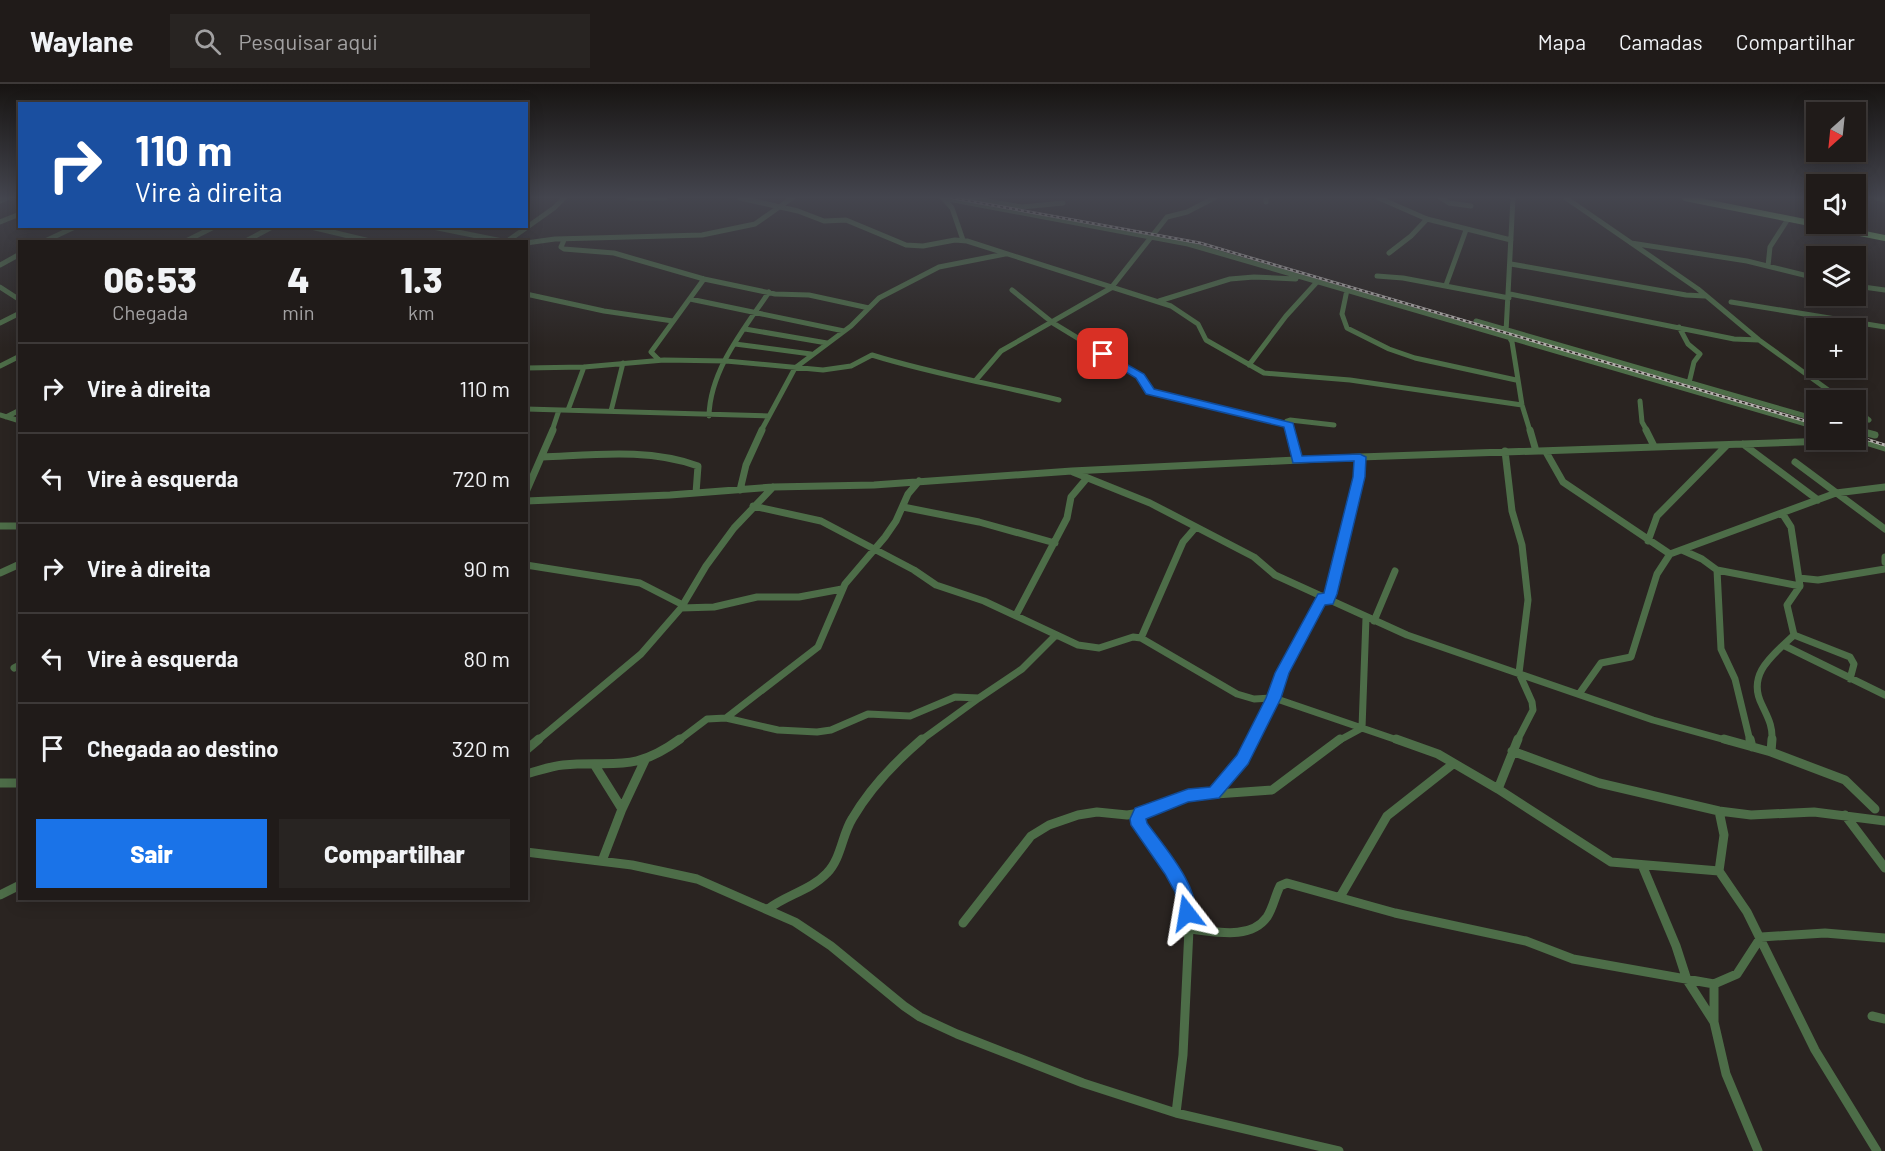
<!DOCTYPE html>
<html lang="pt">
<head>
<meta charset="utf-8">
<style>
	:root { --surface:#201b19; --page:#282422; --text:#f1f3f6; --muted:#a2a1a2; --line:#3d3938; --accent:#1a73e8 }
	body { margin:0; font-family:Barlow,sans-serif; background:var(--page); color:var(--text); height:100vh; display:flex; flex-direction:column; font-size:22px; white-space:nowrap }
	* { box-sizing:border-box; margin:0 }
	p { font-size:20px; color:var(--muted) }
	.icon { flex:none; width:33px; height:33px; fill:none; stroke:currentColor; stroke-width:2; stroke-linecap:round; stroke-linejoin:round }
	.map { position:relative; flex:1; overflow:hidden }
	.details { position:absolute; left:18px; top:156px; width:510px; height:660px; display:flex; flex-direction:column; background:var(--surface); border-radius:0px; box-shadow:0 3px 15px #0003,0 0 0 2px var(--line) }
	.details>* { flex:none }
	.top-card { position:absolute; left:18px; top:18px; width:510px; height:126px; border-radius:0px; box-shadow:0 3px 15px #0003,0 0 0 2px var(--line); background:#1a4fa0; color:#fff; overflow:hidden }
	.needle { width:39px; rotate:207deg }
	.buttons { position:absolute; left:1806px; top:18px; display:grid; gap:12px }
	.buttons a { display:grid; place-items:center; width:60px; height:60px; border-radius:0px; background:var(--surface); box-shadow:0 3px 15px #0003,0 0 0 2px var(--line); font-size:30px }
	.pin { position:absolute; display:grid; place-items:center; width:51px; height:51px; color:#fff; margin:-26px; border-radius:12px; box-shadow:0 3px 9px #0006 }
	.me { position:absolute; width:66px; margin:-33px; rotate:346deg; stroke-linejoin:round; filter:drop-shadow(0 0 4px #0008) }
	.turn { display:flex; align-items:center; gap:21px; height:126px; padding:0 18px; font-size:27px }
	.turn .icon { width:78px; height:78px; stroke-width:2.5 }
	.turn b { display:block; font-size:42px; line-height:51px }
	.eta { display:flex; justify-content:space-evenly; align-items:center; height:102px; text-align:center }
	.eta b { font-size:36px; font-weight:800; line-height:42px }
	.button { display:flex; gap:12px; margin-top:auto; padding:12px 18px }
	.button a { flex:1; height:69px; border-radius:0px; background:var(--accent); color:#fff; font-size:24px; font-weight:800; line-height:69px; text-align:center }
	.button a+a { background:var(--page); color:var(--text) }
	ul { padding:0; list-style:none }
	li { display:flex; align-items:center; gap:18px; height:90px; padding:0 18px; border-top:2px solid var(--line) }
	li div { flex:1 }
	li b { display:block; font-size:22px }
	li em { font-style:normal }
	header { display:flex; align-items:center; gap:36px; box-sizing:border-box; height:84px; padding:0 30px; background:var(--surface); border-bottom:2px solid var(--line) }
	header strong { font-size:28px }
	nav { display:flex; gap:33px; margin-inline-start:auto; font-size:21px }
	.search { width:420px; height:54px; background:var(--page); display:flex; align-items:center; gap:15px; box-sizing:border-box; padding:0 21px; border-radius:0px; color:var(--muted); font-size:22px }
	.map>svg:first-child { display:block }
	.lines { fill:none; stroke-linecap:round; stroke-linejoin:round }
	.minor-far2 { stroke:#4d6d48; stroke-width:5 }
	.minor-far1 { stroke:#4d6d48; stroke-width:7 }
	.minor { stroke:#4d6d48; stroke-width:9 }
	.major { stroke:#72b466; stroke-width:6 }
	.rail-casing { stroke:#b6b2af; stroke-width:3 }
	.rail { stroke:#2a2421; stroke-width:1.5; stroke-dasharray:3; stroke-linecap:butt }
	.route { fill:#1a73e8; stroke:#114b97; stroke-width:1.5 }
</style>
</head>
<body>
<header>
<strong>Waylane</strong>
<div class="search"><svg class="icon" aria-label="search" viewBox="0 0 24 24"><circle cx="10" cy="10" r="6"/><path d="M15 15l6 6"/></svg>Pesquisar aqui</div>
<nav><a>Mapa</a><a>Camadas</a><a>Compartilhar</a></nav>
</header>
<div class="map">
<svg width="1885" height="1067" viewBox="0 0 1885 1067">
	<rect width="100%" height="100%" fill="#2a2421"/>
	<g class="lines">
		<path class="minor-far2" d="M629,114H665
			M740,114L798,127L824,137L846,136L906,161L923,162L955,156L967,157L1171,222L1198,240L1206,256L1264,289L1350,296L1522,321
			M943,114L1188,160L1816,343
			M970,114L1022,123L1063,119
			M1266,114V118
			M1379,114L1427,135L1511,156
			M1441,114L1449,119L1471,122
			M1513,114L1506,248L1512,258L1522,321L1530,347
			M1566,114L1698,205L1759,256L1842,316
			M1877,114L1885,116
			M944,115L952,124L963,156
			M0,117L7,114
			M0,138L20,130
			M307,142L374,158
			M428,142L507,158
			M564,156L561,163L564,165L614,169L704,195L775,210L809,211L869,224
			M43,158L77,142
			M184,158L216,142
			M244,158L274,142
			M506,158L554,124L564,114
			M526,159L555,155L702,151L755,140L792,114
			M1631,159L1747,177L1816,194
			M1389,169L1411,152L1427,135
			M1511,180L1686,211L1705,212
			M0,181L20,170
			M1768,182L1770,163L1788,135
			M1377,192L1403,194L1509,214
			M1446,201L1466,146
			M1856,202L1885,206
			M0,203L20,216
			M1012,206L1053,239L1140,292L1148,307C1196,316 1241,332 1289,341L1287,337L1290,336L1334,341
			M1347,206L1342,230L1347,244L1389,265L1415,274L1516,296
			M526,210L604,227L673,237
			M1510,210L1734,255L1759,256
			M690,215L844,247
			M1159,217L1230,195L1254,193L1296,195
			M1731,218L1885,243
			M1476,237L1816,335
			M0,239L20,229
			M1679,243L1688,260L1700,270L1694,278L1689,299
			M745,245L827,259
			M735,260L811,270
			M659,276L651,268L704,195
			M1249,281L1286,232L1317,198
			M0,282L20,272
			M526,284L584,283L664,276L726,277L823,286L851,282L872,271C933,290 997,301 1059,316
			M976,296L1001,267L1111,204L1167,133L1187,128L1214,114
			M1640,317L1642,338L1647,347
			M526,325L769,332
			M568,326L584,283
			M1856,326L1869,336
			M611,327L623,279
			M0,331L20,337
			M709,332C710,286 744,245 769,208
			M6,333L20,326
			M1289,341L1290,347
			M1856,346L1861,347
			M552,347L559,326
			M761,347L795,284L851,242L879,214L939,183L1005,170"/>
		<path class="minor-far1" d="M1290,346L1297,376
			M1530,346L1536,367
			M1646,346L1654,362
			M1856,346L1875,351
			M1856,355L1885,364
			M1743,360L1818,416
			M1505,367L1512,427L1522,461L1528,516L1519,589L1532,618L1533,626L1517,657
			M1546,368L1563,398L1670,470
			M542,373C594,371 648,364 698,382L696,409
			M1795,378L1885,445
			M1073,388L1150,419L1254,473L1275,491L1407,551L1653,636L1729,657
			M740,406L746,381L762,346
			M526,408L553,346
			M526,417L670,411L773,403L874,401L1072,387L1360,373L1858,356
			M753,422L821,437L914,486L936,501L984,517L1078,561L1099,564L1133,553L1141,554L1237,610L1254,615L1274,614L1400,657
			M903,423L979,438L1055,459
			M0,442H20
			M1648,457L1657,432L1727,361
			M1682,466L1702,475L1717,486L1800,502
			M1885,473V478
			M526,481L640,499L683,521
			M1717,486L1721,565L1735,595L1750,657
			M0,489L20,480
			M1799,494L1818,496L1885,485
			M1328,517L1359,393L1360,373
			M681,524L714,523L757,513H799L842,505
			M1016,531L1067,434L1071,413L1087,394
			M1374,537L1395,487
			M1794,551L1850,573L1854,580L1850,595
			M1141,554L1183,458L1196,443
			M1785,562L1885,611
			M14,584L20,581
			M1579,610L1601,579L1631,573L1657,490L1670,470L1836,409L1885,403
			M726,634L818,563L845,500L885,453L896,437L908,410L919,397
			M537,657L641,570L681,524L706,482L734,444L773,403
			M678,657L707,635L726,634L778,646L817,648L831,646L868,630L910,632L955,613L979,614L1022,585L1056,551
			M920,657L979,614
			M1252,657L1274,614L1282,589L1322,514
			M1338,657L1362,644L1366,534
			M1772,657C1773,642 1768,634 1762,621C1746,590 1773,571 1794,551L1787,521L1800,502L1791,443L1782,429"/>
		<path class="minor" d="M1396,655L1438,670L1498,705L1611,778L1719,787
			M1724,655L1771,668L1845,696L1875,725
			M1750,655L1752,663
			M526,666L539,655
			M1512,667L1599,699L1719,727L1751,731L1814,728L1885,737
			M1771,668L1772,655
			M594,680L622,725
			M526,690C538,687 551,682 563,681C614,676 632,690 680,655
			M0,699H20
			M1498,705L1518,655
			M1214,709L1243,675L1253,655
			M1719,727L1724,751L1719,787L1747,828L1815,966L1877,1067
			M1845,731L1885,784
			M526,768L632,781L697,795L795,838L831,862L904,922L920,933L957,950L1083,999L1176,1029L1339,1067
			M602,777L622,725L646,674
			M1642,781L1676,862L1687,896L1714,938
			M0,811L20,801
			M1340,813L1387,732L1453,680
			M768,825C786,811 811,806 827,789C841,775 842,751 852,735C870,704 895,678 922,655
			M963,839L1031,752L1049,741L1078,731L1097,728L1127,731L1141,729
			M1189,845C1213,847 1250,857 1267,833C1273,824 1275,812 1280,802L1287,799L1395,829L1526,857L1573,875L1714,900
			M1872,932L1885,935
			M1176,1029L1183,971L1189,845L1186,813L1171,785L1139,741L1141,729L1188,712L1272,706L1340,655
			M1758,1067L1726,990L1714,938V900L1737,890L1761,853L1825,849L1885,854"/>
		<path class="major" d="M1685,114L1885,154"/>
		<g class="rail-casing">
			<path id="rail" d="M953,114L1200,159L1816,340
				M1856,352L1885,361"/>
		</g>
		<use href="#rail" class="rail"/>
	</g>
	<linearGradient id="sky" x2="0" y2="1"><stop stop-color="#171412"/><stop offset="0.43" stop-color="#44454e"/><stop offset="1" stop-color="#44454e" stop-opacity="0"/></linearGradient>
	<rect width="1885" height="264" fill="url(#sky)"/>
	<path class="route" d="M1103,267L1144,290L1154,305L1293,339L1302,372L1360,370L1366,373L1365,393L1337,510L1333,520L1325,521L1289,589L1281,614L1248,680L1219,714L1188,718L1146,735L1147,739C1162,760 1205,808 1193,835L1187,837L1181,835L1175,808L1165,790L1131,741L1130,735L1135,724L1188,705L1210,703L1237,671L1266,614L1275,589L1318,510L1324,509L1353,393L1354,377L1293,379L1284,343L1146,310L1136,294L1099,272L1098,270Z"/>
</svg>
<div class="buttons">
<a><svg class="needle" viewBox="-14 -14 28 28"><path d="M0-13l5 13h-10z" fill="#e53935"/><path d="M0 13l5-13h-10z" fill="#a2a1a2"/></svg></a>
<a><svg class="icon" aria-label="sound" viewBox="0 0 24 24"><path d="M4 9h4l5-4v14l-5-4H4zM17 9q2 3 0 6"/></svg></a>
<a><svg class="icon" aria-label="layers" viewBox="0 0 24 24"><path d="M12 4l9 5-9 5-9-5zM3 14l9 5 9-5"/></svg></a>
<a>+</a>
<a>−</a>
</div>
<div class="pin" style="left:1103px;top:270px;background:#d93025"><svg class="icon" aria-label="arrive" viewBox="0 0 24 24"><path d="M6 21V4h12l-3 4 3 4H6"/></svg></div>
<svg class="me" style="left:1187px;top:829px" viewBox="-20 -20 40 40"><path d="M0-17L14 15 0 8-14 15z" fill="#1a73e8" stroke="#fff" stroke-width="4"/></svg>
<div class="top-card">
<div class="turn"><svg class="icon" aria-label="right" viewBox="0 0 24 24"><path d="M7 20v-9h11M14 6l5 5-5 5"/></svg><div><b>110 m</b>Vire à direita</div></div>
</div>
<section class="details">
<div class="eta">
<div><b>06:53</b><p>Chegada</p></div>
<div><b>4</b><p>min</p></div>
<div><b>1.3</b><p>km</p></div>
</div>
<ul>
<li><svg class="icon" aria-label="right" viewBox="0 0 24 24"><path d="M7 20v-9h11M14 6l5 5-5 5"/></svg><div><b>Vire à direita</b></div><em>110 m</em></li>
<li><svg class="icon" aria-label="left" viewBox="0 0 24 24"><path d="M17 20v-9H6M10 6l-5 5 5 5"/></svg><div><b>Vire à esquerda</b></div><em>720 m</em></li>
<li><svg class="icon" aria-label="right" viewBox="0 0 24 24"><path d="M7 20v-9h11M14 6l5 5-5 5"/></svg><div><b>Vire à direita</b></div><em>90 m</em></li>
<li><svg class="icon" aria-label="left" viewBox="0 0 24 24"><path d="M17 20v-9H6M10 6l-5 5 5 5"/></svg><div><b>Vire à esquerda</b></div><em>80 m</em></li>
<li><svg class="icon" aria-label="arrive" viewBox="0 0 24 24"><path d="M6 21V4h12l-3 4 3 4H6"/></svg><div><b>Chegada ao destino</b></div><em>320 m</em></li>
</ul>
<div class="button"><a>Sair</a><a>Compartilhar</a></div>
</section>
</div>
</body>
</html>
